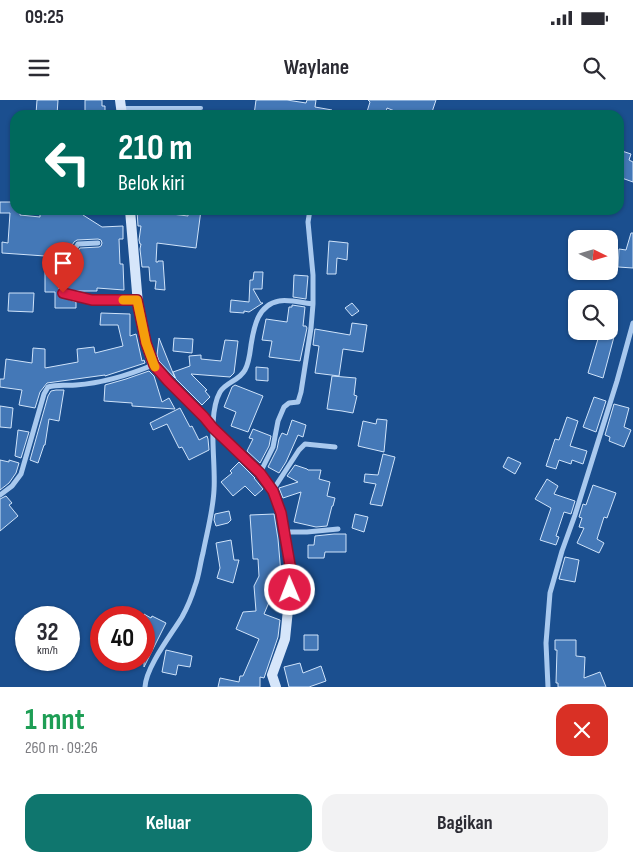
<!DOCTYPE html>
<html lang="id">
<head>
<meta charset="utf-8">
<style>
	:root { --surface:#fff; --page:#f2f2f3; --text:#2b2b33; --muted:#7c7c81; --accent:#0f766e }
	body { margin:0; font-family:"Sofia Sans Condensed",sans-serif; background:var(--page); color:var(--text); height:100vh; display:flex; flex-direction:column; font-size:19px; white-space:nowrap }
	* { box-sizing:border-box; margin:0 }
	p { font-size:16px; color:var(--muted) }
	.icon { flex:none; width:28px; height:28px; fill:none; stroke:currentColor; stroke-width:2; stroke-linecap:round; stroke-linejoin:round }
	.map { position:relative; height:587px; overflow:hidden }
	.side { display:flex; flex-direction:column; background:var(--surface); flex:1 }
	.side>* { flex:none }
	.guide { position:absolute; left:10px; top:10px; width:614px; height:105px; border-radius:15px; box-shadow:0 1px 4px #0004; background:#00695c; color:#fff; overflow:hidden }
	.needle { width:32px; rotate:95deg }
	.tools { position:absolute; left:568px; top:130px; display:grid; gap:10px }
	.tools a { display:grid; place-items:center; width:50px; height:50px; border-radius:10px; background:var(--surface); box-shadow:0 1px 4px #0004; font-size:25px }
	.speed { position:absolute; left:15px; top:506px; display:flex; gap:10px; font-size:25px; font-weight:700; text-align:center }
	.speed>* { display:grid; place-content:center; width:65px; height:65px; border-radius:50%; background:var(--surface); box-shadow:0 1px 4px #0004; line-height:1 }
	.speed small { font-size:12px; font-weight:400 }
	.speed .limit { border:8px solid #d22; background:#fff; color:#111 }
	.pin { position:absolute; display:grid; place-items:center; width:42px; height:42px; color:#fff; margin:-51px -21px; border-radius:50% 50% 50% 0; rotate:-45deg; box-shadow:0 0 5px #0007 }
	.pin .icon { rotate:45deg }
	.me { position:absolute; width:55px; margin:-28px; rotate:359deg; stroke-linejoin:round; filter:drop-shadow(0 0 4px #0008) }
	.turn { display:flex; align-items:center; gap:18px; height:105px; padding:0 25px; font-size:22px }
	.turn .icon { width:65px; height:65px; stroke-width:2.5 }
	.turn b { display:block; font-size:35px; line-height:42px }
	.round { display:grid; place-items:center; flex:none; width:52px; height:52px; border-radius:15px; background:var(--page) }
	.headline { display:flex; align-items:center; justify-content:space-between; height:85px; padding:0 25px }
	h1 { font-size:30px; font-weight:700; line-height:38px; color:#1e9e55 }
	.button { display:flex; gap:10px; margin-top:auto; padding:10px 25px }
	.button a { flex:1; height:58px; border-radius:15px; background:var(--accent); color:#fff; font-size:20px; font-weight:700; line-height:58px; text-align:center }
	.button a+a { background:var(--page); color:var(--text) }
	.status { display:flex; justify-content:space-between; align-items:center; height:35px; padding:0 25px; background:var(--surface); direction:ltr }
	.status svg { height:14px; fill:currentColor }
	header { display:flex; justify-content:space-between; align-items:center; height:65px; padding:0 25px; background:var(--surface); font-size:22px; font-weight:700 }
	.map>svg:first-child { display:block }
	.building { fill:#4478b7; stroke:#cfe3fa }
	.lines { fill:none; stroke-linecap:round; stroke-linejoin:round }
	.lane { stroke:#a9c9ee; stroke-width:4 }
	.street { stroke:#a9c9ee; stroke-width:5 }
	.secondary { stroke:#d6e6fa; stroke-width:10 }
	.route-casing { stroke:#92132f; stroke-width:12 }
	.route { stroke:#e11d48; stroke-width:9 }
	.slow { stroke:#f59e0b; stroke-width:9 }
</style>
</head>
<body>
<div class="status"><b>09:25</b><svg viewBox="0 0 49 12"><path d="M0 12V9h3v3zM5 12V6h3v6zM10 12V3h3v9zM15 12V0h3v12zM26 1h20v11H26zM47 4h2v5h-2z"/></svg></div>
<header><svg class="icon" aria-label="menu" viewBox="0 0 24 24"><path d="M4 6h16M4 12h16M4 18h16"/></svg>Waylane<svg class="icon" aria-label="search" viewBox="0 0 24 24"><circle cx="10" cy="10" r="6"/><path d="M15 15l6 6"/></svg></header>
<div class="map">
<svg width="633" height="587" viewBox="0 0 633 587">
	<rect width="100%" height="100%" fill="#1b4f8f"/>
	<path class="building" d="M37,0H58L57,15L36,14Z
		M85,0H102V6H105V15H85Z
		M256,0H287L306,3L307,0H316L315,7L332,10V15H254Z
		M368,0H436L431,15H405L387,8L385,15H366L370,2Z
		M619,50L631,54L629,60L633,62V82L619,77Z
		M0,102H15V110H20V115L40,117V110H79L84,113L83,115L102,127L123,126V139H119L120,164H123L124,190L97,188V191H76V193L67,190V169L80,148L99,147L101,146L102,143L101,140L98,139L77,140L74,142L59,168V195L62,197L76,202V208H55V192H45V156L2,153V142L8,143L10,113H0Z
		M137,110H152V111L164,113L188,116V110H201L196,148L157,143L156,162H158V161H163L165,190L155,189L156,181H150L149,167H142L140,149L141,144H140L139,140L141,126H138Z
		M631,133H633V168L618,167L619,149L626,150Z
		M329,141L348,143L347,160L337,158L336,174H327Z
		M254,172H263L262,189H253L261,203H263L249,212L244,211V213L230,212L231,200L249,202L250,180H253Z
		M294,175L308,176L306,199L293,197Z
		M9,193H34L33,212L8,211Z
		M352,203L359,211L352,216L345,208Z
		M292,205L305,207L303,226H306L307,228L300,261L269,257L272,241L262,240L266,219L287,222L289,207H292Z
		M101,213L130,214V236L136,234L142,261L144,260L145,263L105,276V275L47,283L40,292L35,308L19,305L22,290L0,287V279H4L6,259L32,263L33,248L45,249V268L78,262L77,249L94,247L95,253L123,246L118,225H100Z
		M352,223L367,225L363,252L343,249L339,276L315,273L319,246L313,245L315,229L350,235Z
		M599,231H609L615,233L603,278L588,273L598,239H596Z
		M159,238L175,278L159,261L157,255Z
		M174,238L193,239L192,253L173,251Z
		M225,240L238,241L234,273L230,277L191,274L207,290L205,291L210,297L202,305L176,279L173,272L190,266L189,256L201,255V259L221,261Z
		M256,267L268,268V281L256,280Z
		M149,271L154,276L162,302L169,298L175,309L132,306V303L104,301L105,285L126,279Z
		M332,276L356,278L354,295L357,296L353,313L342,311L327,309Z
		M235,285L263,296L248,332L231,326L236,312L224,307L232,287Z
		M56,290H64L59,321L49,319L45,345H44L38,363L30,360L48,296L51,291Z
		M594,297L606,301L596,332L583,327Z
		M614,304L629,308L624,327L631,330L624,347L609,341L610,337L605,335Z
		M0,306L13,308L11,328L0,327Z
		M180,308L190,327L192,326L199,340L207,336L208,339L209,350L189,360L182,347L179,348L167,324L153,330L150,323Z
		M567,317L578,321L570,346L587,351L583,364L572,360L571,364L559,360L556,369L546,366L555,339L559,340Z
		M377,319L387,320L384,352L358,346L363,321L376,324Z
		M292,320L306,325L303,337L298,335L286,362L279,373L268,367L277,349L279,339L282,333L287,335Z
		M253,329L271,336L269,346L260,363L247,351L253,339L249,338Z
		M18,330L29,332L21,358L15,356Z
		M383,354L395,357L382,406L370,404L376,384L364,382L365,374L378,375Z
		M508,357L521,363L515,374L503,367Z
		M0,360L9,362V360L19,363L16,373L9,383L0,390Z
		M239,362L255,378H254L263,389L255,396L245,386L233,396L221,382L232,373L230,371Z
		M295,365L307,369L308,370H321L319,379L330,382L327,396L335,398L333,406H332L327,426L316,427L294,422L301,392L283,398L279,388L298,382L287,376Z
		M547,379L558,386L554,394L575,401L571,414L564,412L556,436L559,437L556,445L540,440L551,408L535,399Z
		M593,385L616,393L607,418L604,417L597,439L604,443L599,453L577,443L584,428L579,427L582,418L579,417L583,404L586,405Z
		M6,396L12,403L9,405L18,416L0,431V399Z
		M229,411L231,420L228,423L216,426L214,420L215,414Z
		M274,414L278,439L281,474L264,514L280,520L278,537L264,578L260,577V587H218L220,578L239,582L240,576H243L259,539L236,529L243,512L256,511L254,486L259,476L258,459H253L250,415Z
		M355,414L368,417L364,432L352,428Z
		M334,434H346V452H325L324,458H308V445H314L315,436Z
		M231,440L234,460H239L233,483L217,478L220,468L216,443Z
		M565,457L579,460L575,482L559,479Z
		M144,514L151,518L152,516L166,523L144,567Z
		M304,535H318V550H304Z
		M555,540H576V556L585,557L584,578L600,572L606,587H558V583H556L557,550H555Z
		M166,550L192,556L190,567L178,565L176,575L162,572Z
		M300,563L303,573L321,566L326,581L309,587H289L284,567Z"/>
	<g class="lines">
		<path class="lane" d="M123,8H201"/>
		<path class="street" d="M98,143L78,144L63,168V193C86,203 113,200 137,200
			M260,373L273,347L278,321L284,307L289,303L298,302L301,292L311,228L313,204V175L308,122L310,110
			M273,390L299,350L305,344L335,347
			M0,395L12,386L21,374L44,294L48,287C58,284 66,286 76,285C102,283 129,275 153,265
			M284,432H307L338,429
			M145,587C146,567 171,535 182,517C187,508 192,496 195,486C199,476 200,464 203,453C207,432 213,411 214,390C216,363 207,315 220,292C226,282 239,281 245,270C249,263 250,253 251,245C254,226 258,205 279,201C288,199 304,203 313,204
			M548,587L546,543L550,493L562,451L575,415L617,281L633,223"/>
		<path class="secondary" d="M120,0L122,15
			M130,110L138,204L146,243L153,265L168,281L204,317L213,328L260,373L273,391L281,413L290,465V490L285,539L272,575L276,587"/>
	</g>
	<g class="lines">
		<g class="route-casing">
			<path id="route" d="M63,193L92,200H137L146,243L154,265L168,281L204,317L213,328L260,373L273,391L281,413L290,465V490"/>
		</g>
		<use href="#route" class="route"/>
		<path class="slow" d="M123,200H137L146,243L154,265L155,267"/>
	</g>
</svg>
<div class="tools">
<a><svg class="needle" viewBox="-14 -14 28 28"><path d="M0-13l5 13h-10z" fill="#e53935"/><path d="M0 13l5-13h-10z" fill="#7c7c81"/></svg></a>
<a><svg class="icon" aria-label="search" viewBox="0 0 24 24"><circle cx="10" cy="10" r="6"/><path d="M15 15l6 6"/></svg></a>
</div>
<div class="speed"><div>32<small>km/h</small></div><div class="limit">40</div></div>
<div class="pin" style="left:63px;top:193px;background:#d93025"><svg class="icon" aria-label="arrive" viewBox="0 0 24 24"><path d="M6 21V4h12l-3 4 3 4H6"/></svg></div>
<svg class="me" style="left:290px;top:490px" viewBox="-20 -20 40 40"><circle r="17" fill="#e11d48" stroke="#fff" stroke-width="3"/><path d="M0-11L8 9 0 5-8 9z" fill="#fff"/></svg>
<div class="guide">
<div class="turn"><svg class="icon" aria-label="left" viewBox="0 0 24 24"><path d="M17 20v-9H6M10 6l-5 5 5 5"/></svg><div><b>210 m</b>Belok kiri</div></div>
</div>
</div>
<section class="side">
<div class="headline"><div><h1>1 mnt</h1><p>260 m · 09:26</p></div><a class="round" style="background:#d93025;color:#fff"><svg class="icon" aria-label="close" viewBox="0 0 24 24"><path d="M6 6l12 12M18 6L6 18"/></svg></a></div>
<div class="button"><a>Keluar</a><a>Bagikan</a></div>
</section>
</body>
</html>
